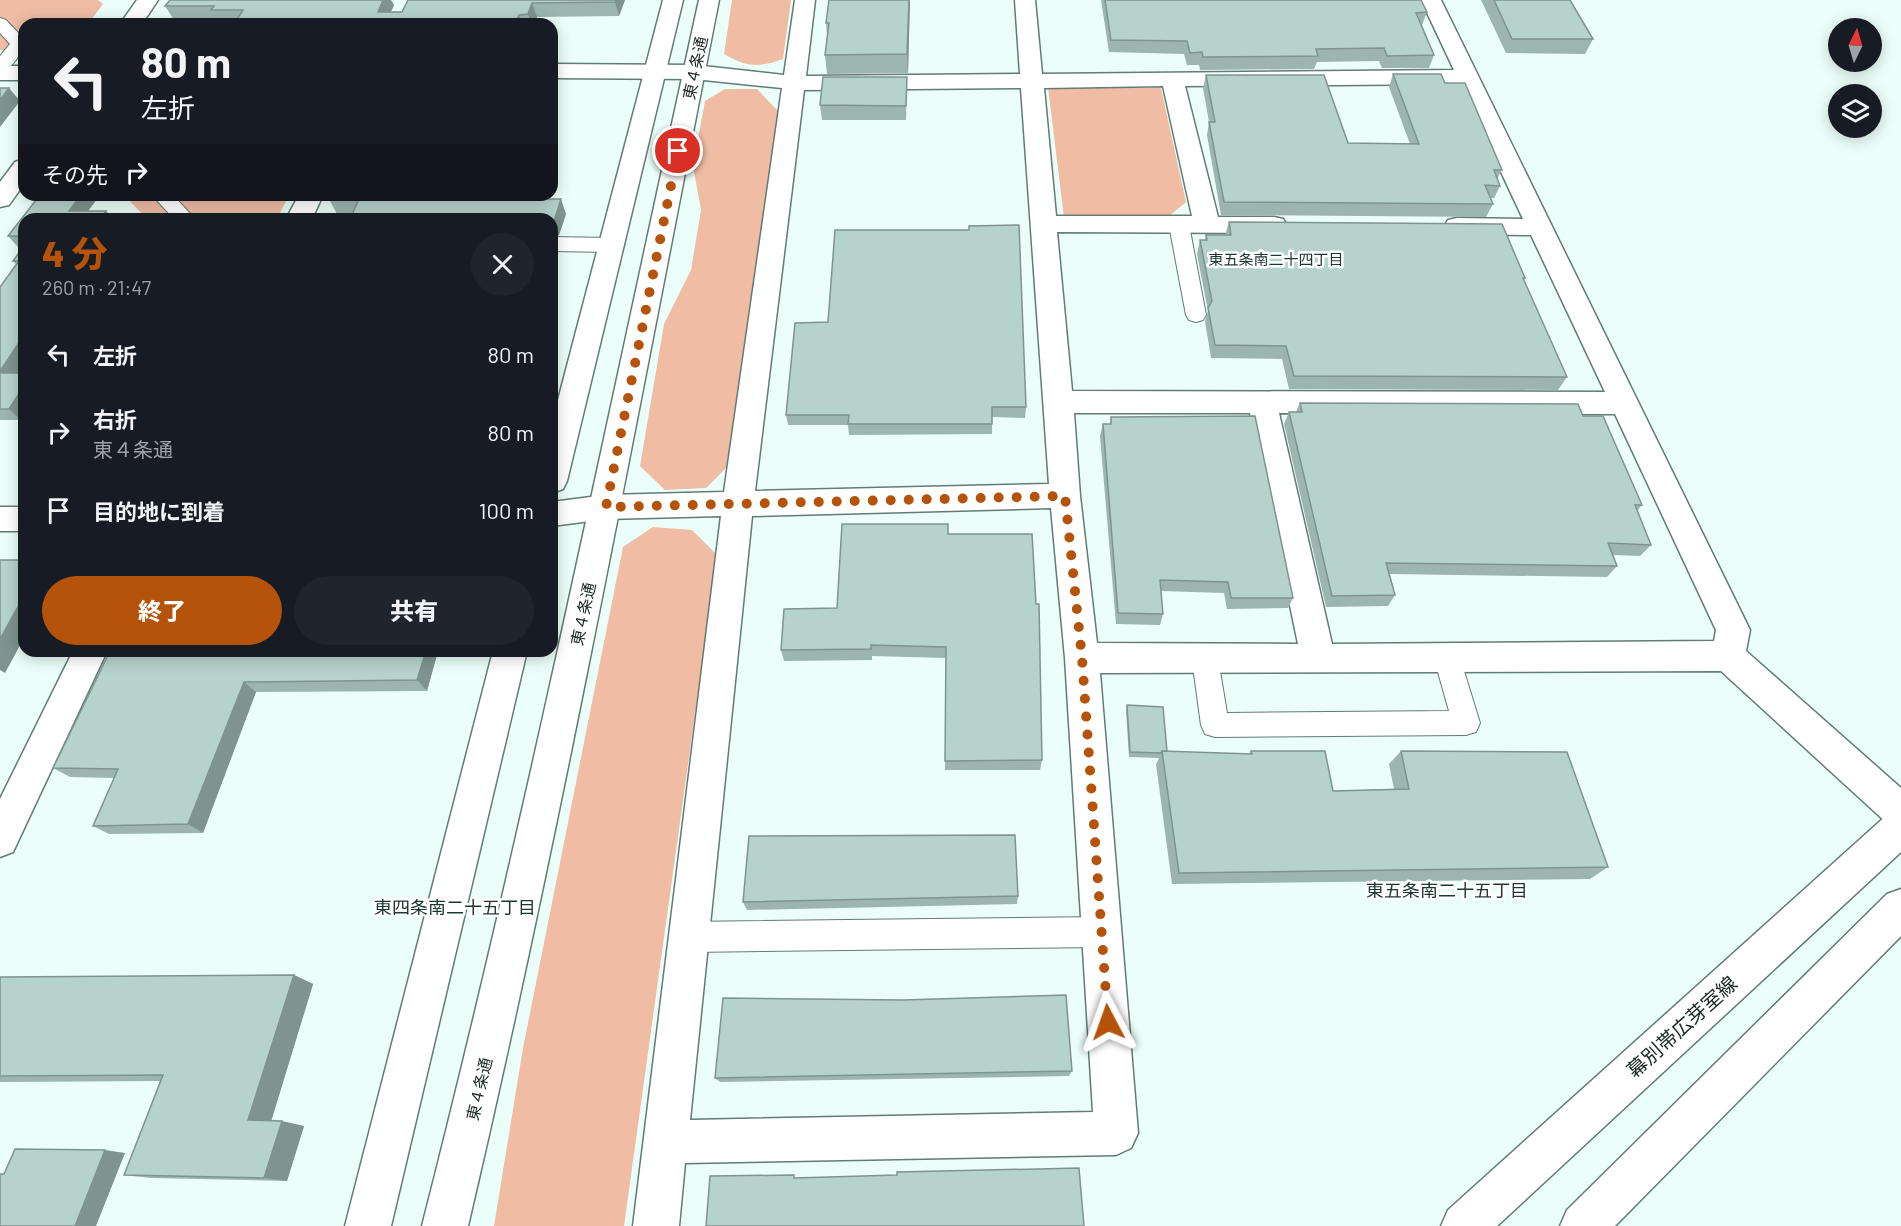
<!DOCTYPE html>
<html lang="ja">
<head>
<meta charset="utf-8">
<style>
	:root { --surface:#171b24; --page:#20242c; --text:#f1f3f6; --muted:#9ea1a6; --accent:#b45309 }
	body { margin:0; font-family:Barlow,"Noto Sans JP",sans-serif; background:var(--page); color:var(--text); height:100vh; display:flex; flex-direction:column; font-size:22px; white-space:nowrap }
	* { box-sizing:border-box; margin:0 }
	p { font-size:20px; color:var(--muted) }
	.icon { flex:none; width:33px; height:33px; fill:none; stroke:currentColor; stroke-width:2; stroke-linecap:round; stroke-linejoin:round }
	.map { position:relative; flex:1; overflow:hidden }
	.drawer { position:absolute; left:18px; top:213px; width:540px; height:444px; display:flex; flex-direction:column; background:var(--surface); border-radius:18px; box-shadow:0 3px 15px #0003 }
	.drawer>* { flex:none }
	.guide { position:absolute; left:18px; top:18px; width:540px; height:183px; border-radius:18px; box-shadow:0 3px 15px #0003; background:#171b24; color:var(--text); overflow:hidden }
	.needle { width:39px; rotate:5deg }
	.tools { position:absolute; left:1828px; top:18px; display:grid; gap:12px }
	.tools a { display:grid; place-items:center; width:54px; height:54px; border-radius:50%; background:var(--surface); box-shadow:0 3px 15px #0003; font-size:30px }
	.pin { position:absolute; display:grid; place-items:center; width:51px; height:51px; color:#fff; margin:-26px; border:3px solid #fff; border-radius:50%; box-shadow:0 2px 6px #0007 }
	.me { position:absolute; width:66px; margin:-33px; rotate:356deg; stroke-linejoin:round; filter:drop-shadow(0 0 4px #0008) }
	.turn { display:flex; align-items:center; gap:21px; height:126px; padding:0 24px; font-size:27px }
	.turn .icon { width:78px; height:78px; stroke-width:2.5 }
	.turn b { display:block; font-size:42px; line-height:51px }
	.then { display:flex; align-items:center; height:57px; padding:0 24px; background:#0003; gap:12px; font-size:22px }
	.round { display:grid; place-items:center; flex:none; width:63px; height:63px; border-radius:32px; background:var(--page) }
	.head { display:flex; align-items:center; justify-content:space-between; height:102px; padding:0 24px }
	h1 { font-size:36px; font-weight:800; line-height:45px; color:var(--accent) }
	.button { display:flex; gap:12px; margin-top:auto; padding:12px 24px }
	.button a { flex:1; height:69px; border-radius:36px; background:var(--accent); color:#fff; font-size:24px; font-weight:800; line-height:69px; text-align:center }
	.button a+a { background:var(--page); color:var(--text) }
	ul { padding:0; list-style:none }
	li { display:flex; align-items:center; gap:18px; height:78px; padding:0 24px }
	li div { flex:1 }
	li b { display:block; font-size:22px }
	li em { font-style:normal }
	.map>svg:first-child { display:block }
	.green { fill:#f0bca4 }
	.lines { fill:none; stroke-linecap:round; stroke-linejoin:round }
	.service-casing { stroke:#607c75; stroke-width:2 }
	.minor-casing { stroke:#607c75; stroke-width:3 }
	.tertiary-casing { stroke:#607c75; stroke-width:3 }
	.primary-casing { stroke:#607c75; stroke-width:3 }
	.service { fill:#fff; fill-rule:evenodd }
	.minor { fill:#fff; fill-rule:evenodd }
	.tertiary { fill:#fff; fill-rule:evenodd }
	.primary { fill:#fff; fill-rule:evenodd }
	.wall { fill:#9cb5af }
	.shaded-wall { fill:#7f948e }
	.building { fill:#b5d3cb; stroke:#7f948e; stroke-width:1.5 }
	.route { stroke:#b45309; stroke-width:10; stroke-dasharray:0 18 }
	.labels { text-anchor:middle; stroke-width:5; stroke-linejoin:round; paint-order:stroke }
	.far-neighbourhood-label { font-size:15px; fill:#1c3630; stroke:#fff }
	.street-label { font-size:16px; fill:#1b2724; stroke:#fff }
	.neighbourhood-label { font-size:18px; fill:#1c3630; stroke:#fff }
	.near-street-label { font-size:20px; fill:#1b2724; stroke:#fff }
</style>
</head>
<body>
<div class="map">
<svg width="1901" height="1226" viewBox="0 0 1901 1226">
	<rect width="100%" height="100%" fill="#ecfef9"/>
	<path class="green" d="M0,0H98L103,4L88,24H24V50H0Z
		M732,0H791L783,59C759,68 746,67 724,54Z
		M1048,87L1161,88L1186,202L1168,217L1064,218Z
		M725,89H757L779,112L728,466L706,488L665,490L640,466L664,324L691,270L701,210L693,166L705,101Z
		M124,195H289L277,219H147Z
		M653,527L692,530L717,555L624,1226H494L523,1048L623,547Z"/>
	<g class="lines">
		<g class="service-casing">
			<path id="service" d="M0,18L6,20L24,39C24,52 12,69 0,72V56L10,44L0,33Z
				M152,195H173L195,219H174Z
				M1179,219L1186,220L1189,225L1206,315L1203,320L1196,322L1189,320L1186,315L1169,225L1172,220Z
				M552,237L611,238L618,240L621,245L618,250L611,252L552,251Z
				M1447,647L1456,650L1460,658L1480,723L1476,732L1466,735L1215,737L1205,734L1201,725L1192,659L1196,651L1205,648L1214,651L1218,659L1227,713L1449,711L1434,658L1438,650Z
				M1101,917L1112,921L1116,932L1112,943L1101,947L689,952L678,948L674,937L678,926L689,922Z"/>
		</g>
		<g class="minor-casing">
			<path id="minor" d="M795,0H815L806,76L1020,74L1015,0H1035L1042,74L1454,70L1421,0H1441L1750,630L1746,651L1901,788V830L1888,824L1721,671L1100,673L1138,1133L1131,1148L1116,1155L685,1163L679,1226H633L721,516L606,519L552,526V502L606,495L724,492L782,88L694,79L552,78V64L694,65L784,75ZM1460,84L1523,219L1457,218L1448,220L1444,226L1448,232L1457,234L1531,235L1605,392L1072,391L1057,232L1274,233L1283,231L1287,225L1283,219L1274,217H1218L1185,86ZM1163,86L1192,216H1056L1044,88ZM1021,88L1049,484L755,491L804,90ZM1074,413H1250L1298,644L1097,643L1080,496ZM1279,413L1615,414L1716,630L1714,641L1332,644ZM1051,508L1065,658L1093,1112L690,1120L752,516Z
				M0,66H24V80H0Z
				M299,195H323L312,219H286Z
				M0,507H24V531H0Z
				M73,651H107L13,852L0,857V799Z"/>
		</g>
		<g class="tertiary-casing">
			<path id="tertiary" d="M137,0H158L142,24H120Z
				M663,0H683L567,481L563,489L552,493V423Z
				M699,0H719C638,409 563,820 468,1226H422C526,820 609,409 699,0Z
				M24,159V184L9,205L0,207V182L15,162Z
				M493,651H527L391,1226H345Z"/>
		</g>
		<g class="primary-casing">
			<path id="primary" d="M1901,809V852L1497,1226H1441L1448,1210L1888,814Z
				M1901,889V936L1615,1226H1560L1567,1210L1887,894Z"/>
		</g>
		<use href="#service" class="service"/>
		<use href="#minor" class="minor"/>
		<use href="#tertiary" class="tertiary"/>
		<use href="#primary" class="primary"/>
	</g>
	<path class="wall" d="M408,0H625L619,16L537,17L534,24H219L217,20H174L165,6L394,5L391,12H402Z
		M829,0H910L908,73L827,74L825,55L827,35L826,23Z
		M1101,0H1421L1427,12L1422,25L1434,55L1429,68H1382L1379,61L1317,62L1314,69L1200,70L1199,65H1187L1184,54L1109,52Z
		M1481,0H1570L1593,39L1585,54L1506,53Z
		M1393,74L1445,83L1502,170L1497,179L1500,186L1494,198H1490L1493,204L1486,217L1221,215L1207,135L1209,122L1203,88L1206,75L1348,143L1410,144L1389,87Z
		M907,77L906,120H822L820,105Z
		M40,195H100L88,211H106L113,219H24V365L19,373H24V416L21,420H0V287L16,264L13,261L23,248H19L8,236Z
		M329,199H502L566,214L559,235L352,214H337Z
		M1229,222L1525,278L1524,280L1567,377L1558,390L1289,389L1282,359L1211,358L1205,321L1208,311L1197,254L1200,240H1205L1206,235H1225Z
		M795,323L1026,407L1025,418L992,417V434L849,435L848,425H788L786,415Z
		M1300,403L1583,416L1642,505L1637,511L1651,545L1640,556L1613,555L1617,566L1607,577L1390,574L1395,595L1388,606L1326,607L1284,424L1289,412H1296Z
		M1111,417L1293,598L1288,608L1227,609L1224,593L1161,591L1163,614L1160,625L1116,624L1100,436L1103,424H1110Z
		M948,534L1042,760L1040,770H945L946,658L872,656V660L784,661L781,650L837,608Z
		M110,651H438L427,691L256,692L203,833L109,834L93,826L114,778L70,777L53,768Z
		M1127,705L1167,751L1249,754L1251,751L1333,791L1394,789L1389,764L1401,751L1608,867L1590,879L1172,884L1156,764L1159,758L1129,757L1126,711Z
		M1018,896L1017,904L747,910L743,902Z
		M294,975L313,984L271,1121L304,1126L287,1181L151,1178L124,1175L160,1081L0,1082V977Z
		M1072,1071L1069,1076L720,1082L715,1078Z"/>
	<path class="shaded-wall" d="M383,0H391L394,5L385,24L378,12Z
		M616,0H625L619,16L615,2Z
		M909,0H910L908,73L907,54Z
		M532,3L537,17L534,24H531L528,14Z
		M519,15L522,24H517L516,22Z
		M9,88L20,101L0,127V100Z
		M81,195H100L82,219L69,211Z
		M493,195H504L497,213L491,199Z
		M561,199L566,214L559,235L552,236V221Z
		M106,211L113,219H101Z
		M24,335V365L11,384L0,374V371Z
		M24,386V416L21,420L9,409Z
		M20,603L24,606V638L5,673L0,670V639Z
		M426,651H438L427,691L417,680Z
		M244,682L256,692L203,833L188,824Z
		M294,975L313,984L270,1125L248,1120Z
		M282,1121L304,1126L287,1181L264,1178Z
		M105,1150L125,1153L96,1226H75Z"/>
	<path class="building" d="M170,0H383L378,12H402L408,0H616L615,2L532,3L528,14L519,15L516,22H506L505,24H234L243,10H211L214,6H165Z
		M829,0H909L907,54L825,55L829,23H826Z
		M1105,0H1421L1427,12L1416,13L1434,55L1387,56L1384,48L1316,49L1318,56L1203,57L1202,52L1190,53L1187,41L1111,40Z
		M1494,0H1570L1593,39H1512Z
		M1393,74H1441L1445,83H1465L1502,170H1494L1500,186L1485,185L1493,204L1224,202L1209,122H1215L1206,75H1324L1348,143L1419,144Z
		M823,77H907L906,106L820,105Z
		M0,88H9L0,100Z
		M40,195H81L69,211H106L101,219H24V236H8Z
		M331,195H493L491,199H561L554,221H552V219H350L359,199H329Z
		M1229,222L1502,224L1525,278H1523L1567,377L1294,376L1286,346L1215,345L1208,308L1212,301L1200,240H1207L1206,235H1231Z
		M1019,225L1026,407H992V424H848L849,415H786L795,323L828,322L835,230H969V226Z
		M24,246V335L0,371V287L19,261H13Z
		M0,373H24V386L9,409H0Z
		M1300,403L1578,404L1583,416H1603L1642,505H1635L1651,545L1608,543L1617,566L1386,563L1395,595L1332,596L1289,412H1302Z
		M1255,416L1293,598H1231L1228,582L1160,580L1163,614L1118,613L1103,424H1111V417Z
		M842,524H948V534H1032L1036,604H1039L1042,760L945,761L946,647L871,645V649L781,650L784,609L837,608Z
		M0,560H24V603H20L0,639Z
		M110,651H426L417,680L244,682L188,824L93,826L118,769L53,768Z
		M1127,705L1163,707L1167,751H1162L1161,753L1130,752Z
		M1162,751L1252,754L1251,751H1325L1333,791L1409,789L1401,751L1567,752L1608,867L1179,873Z
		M1015,835L1018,896L743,902L749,836Z
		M294,975L248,1120L282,1121L264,1178L124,1175L163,1075L0,1076V977Z
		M1066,995L1072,1071L715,1078L723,998L903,1000Z
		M15,1149L105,1150L75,1226H0V1174H4Z
		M1079,1168L1084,1226H706L710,1176L794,1175V1178L897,1175V1172Z"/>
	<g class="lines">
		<path class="route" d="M678,151L606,507L1065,496L1082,658L1108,1022"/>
	</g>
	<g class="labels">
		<g class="far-neighbourhood-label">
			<text x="1276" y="265">東五条南二十四丁目</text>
		</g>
		<g class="street-label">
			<text transform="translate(695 68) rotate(-78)" y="6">東４条通</text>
			<text transform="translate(583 614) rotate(-78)" y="6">東４条通</text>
			<text transform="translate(479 1089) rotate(-77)" y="6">東４条通</text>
		</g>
		<g class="neighbourhood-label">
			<text x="1447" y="897">東五条南二十五丁目</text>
			<text x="455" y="914">東四条南二十五丁目</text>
		</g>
		<g class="near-street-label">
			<text transform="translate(1682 1027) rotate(-42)" y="7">幕別帯広芽室線</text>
		</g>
	</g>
</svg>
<div class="tools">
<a><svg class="needle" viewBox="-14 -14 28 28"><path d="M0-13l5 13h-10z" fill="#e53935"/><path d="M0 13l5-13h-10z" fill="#9ea1a6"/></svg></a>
<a><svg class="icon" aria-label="layers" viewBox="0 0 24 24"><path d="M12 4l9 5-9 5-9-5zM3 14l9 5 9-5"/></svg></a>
</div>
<div class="pin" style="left:678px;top:151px;background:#d93025"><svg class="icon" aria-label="arrive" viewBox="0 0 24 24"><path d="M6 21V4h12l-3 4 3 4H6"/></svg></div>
<svg class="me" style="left:1108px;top:1022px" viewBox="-20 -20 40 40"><path d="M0-17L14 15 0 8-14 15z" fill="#b45309" stroke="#fff" stroke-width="4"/></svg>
<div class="guide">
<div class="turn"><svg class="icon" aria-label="left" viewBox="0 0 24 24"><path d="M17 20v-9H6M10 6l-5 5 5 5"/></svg><div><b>80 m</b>左折</div></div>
<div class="then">その先<svg class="icon" aria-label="right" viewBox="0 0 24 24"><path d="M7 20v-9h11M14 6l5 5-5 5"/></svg></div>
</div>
<section class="drawer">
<div class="head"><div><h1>4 分</h1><p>260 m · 21:47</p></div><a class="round"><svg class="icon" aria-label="close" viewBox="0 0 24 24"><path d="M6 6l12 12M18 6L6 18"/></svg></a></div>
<ul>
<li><svg class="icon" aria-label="left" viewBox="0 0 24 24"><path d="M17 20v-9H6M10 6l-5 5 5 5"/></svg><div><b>左折</b></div><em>80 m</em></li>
<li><svg class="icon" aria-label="right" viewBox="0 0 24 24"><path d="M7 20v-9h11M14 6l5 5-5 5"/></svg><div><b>右折</b><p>東４条通</p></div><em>80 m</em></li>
<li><svg class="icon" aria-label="arrive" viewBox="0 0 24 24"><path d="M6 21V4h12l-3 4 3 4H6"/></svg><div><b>目的地に到着</b></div><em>100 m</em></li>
</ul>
<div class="button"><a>終了</a><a>共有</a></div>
</section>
</div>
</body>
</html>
